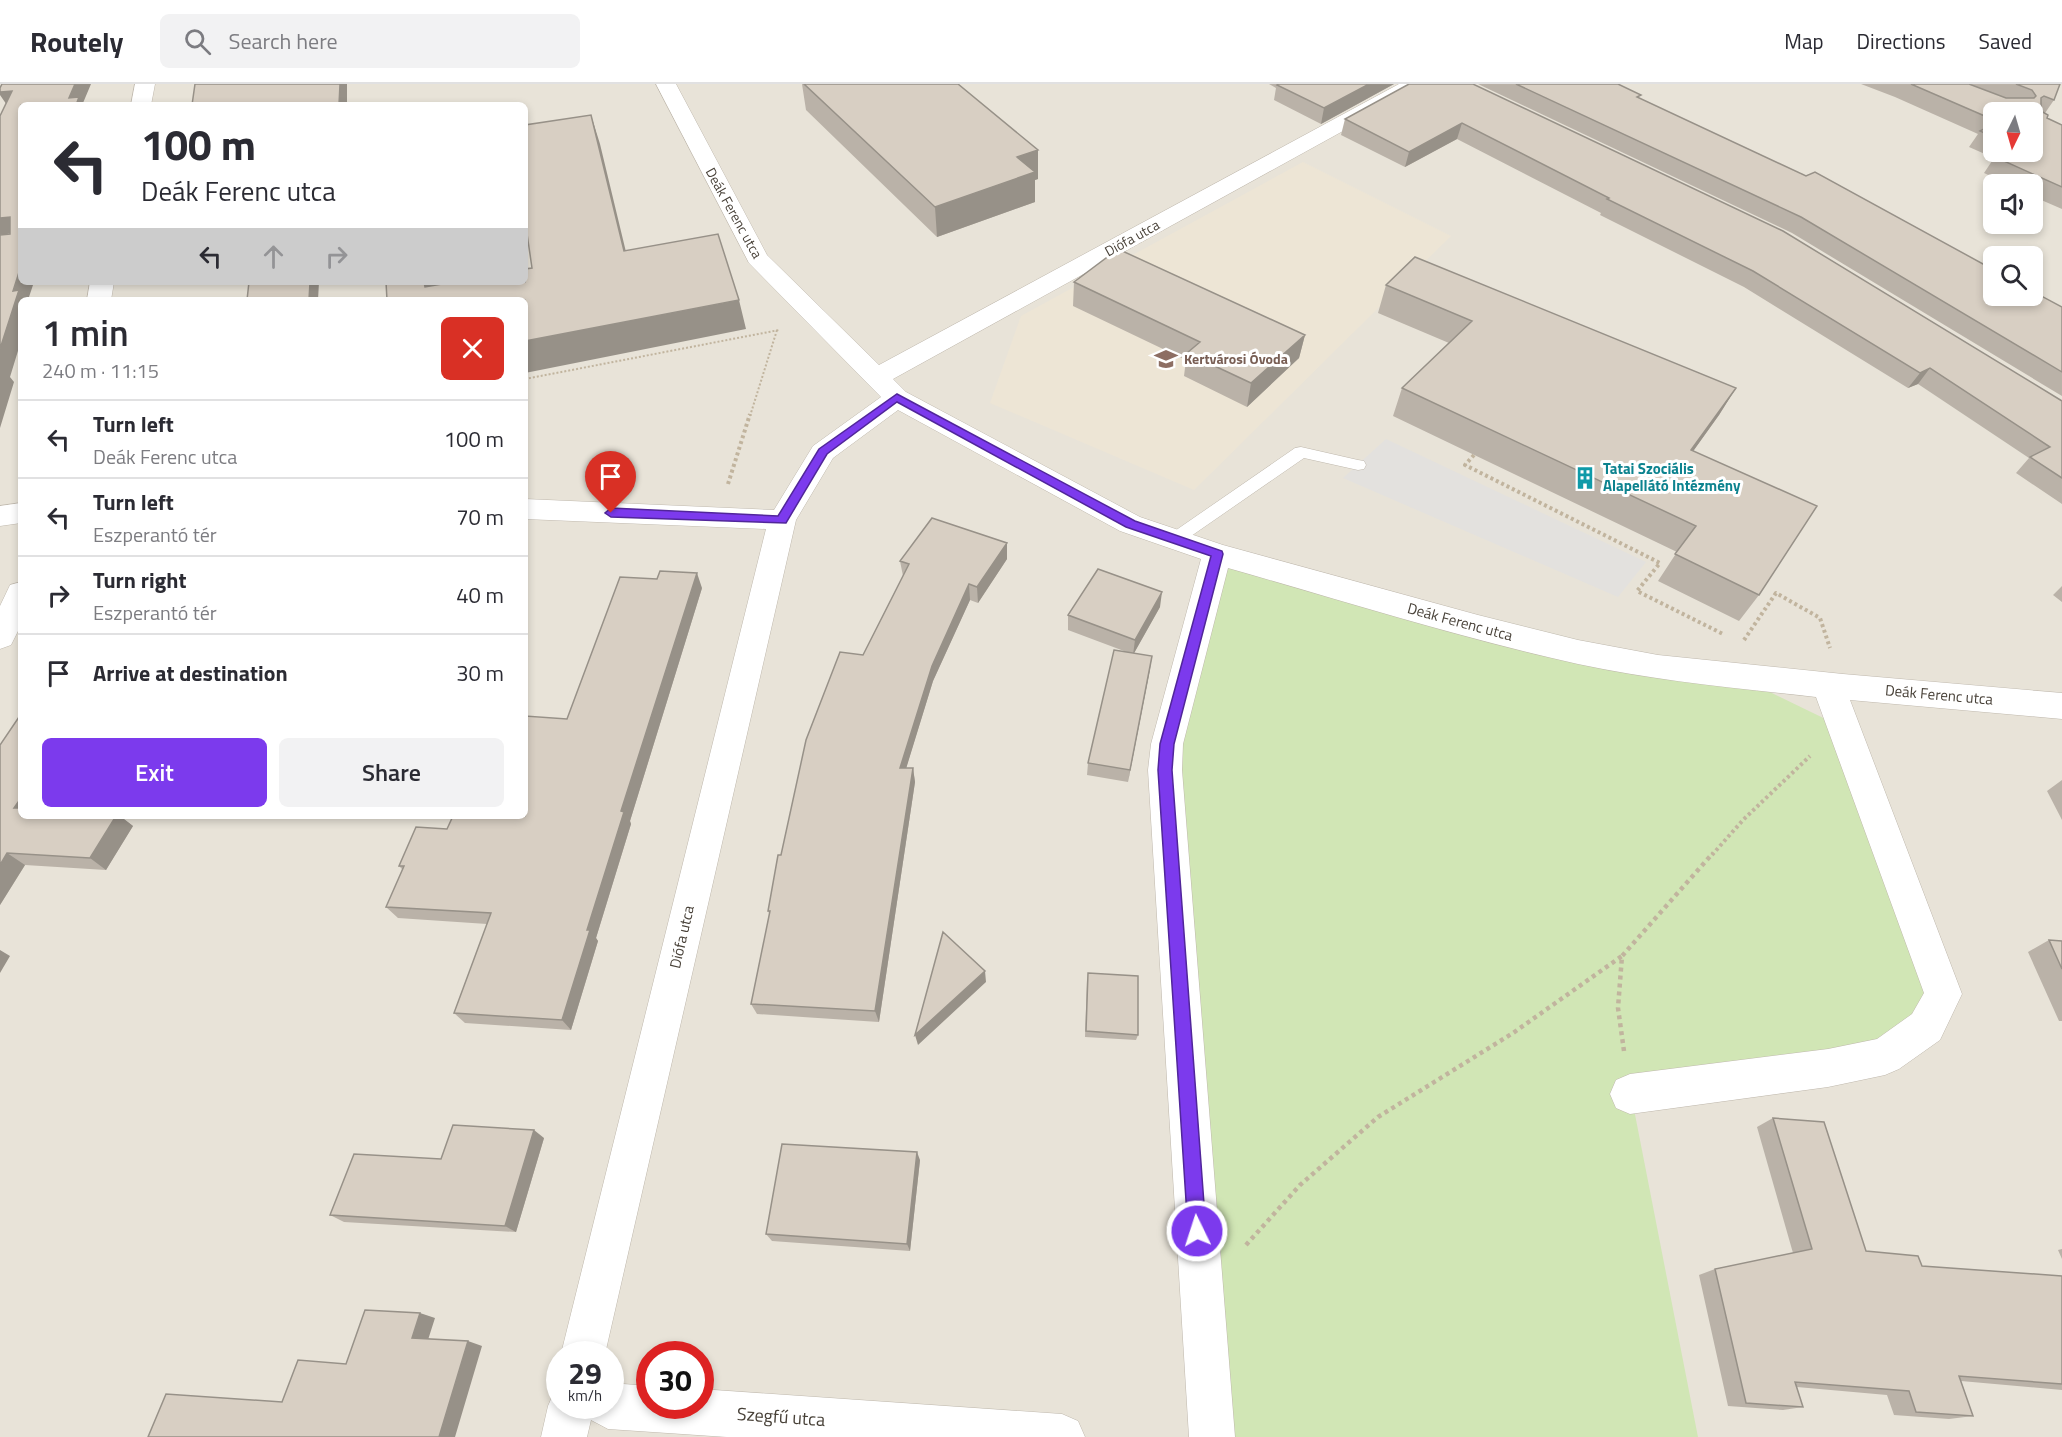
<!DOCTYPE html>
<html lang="en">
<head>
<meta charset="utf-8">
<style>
	:root { --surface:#fff; --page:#f2f2f3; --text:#2b2b33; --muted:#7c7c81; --line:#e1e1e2; --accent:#7c3aed }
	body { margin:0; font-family:"Titillium Web",sans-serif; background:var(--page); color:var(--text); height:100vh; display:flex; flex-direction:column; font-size:22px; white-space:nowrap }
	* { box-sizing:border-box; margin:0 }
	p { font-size:20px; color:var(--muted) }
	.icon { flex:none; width:33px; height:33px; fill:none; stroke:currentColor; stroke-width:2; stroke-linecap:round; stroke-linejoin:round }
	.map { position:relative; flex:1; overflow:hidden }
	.drawer { position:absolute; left:18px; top:213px; width:510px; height:522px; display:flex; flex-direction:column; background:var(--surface); border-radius:9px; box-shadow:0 3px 9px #0003 }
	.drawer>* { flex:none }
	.top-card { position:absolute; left:18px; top:18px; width:510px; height:183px; border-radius:9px; box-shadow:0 3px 9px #0003; background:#fff; color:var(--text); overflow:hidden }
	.needle { width:39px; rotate:185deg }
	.fabs { position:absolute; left:1983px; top:18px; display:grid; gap:12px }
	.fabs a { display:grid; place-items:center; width:60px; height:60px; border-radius:9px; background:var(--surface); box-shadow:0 3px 9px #0003; font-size:30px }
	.speed { position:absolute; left:546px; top:1257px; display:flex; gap:12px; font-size:30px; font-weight:700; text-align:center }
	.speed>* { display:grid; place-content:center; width:78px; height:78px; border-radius:50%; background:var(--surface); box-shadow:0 3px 9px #0003; line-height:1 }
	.speed small { font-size:15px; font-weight:400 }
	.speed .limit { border:9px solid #d22; background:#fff; color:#111 }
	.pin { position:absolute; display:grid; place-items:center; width:51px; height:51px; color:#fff; margin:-62px -26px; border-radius:50% 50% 50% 0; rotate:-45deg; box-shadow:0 0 6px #0007 }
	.pin .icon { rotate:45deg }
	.me { position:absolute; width:66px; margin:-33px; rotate:356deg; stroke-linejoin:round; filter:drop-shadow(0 0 4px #0008) }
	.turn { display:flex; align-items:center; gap:21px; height:126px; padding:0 24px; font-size:27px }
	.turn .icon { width:78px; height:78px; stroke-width:2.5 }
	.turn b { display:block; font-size:42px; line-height:51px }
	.lanes { display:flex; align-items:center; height:57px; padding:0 24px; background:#0003; justify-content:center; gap:30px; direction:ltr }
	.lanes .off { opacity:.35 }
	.round { display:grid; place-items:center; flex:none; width:63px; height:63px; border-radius:9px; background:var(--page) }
	.summary { display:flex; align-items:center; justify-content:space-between; height:102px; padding:0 24px }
	h1 { font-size:36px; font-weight:600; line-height:45px }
	.primary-button { display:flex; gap:12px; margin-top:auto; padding:12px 24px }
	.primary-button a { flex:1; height:69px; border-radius:9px; background:var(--accent); color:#fff; font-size:24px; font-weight:600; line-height:69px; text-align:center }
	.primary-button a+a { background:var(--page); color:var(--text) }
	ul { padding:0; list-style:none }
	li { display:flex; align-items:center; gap:18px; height:78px; padding:0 24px; border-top:2px solid var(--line) }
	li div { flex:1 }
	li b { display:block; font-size:22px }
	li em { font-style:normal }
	header { display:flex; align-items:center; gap:36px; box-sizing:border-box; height:84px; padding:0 30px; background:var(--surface); border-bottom:2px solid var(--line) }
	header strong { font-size:28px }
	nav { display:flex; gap:33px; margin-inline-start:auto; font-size:21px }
	.search { width:420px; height:54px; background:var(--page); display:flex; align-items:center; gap:15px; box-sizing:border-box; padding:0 21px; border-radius:9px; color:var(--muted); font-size:22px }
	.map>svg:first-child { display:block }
	.residential { fill:#e8e3d8; fill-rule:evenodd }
	.education { fill:#ede5d5 }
	.green { fill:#d1e6b5 }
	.parking { fill:#e3e1de }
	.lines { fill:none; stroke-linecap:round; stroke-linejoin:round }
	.service-casing { stroke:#bfb8ad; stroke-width:1 }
	.minor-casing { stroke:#bfb8ad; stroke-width:1 }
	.path-far2 { stroke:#c1b49e; stroke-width:2; stroke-dasharray:2 2; stroke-linecap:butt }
	.path-far1 { stroke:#c1b49e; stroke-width:4; stroke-dasharray:3 3; stroke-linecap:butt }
	.path { stroke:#c1b49e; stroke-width:4.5; stroke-dasharray:4 4; stroke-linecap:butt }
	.service { fill:#fff; fill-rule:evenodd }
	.minor { fill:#fff; fill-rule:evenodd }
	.wall { fill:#bab2a8; fill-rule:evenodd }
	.shaded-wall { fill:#979188 }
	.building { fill:#d8cfc3; stroke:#979188; stroke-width:1.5 }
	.route { fill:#7c3aed; stroke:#51269a; stroke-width:1.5 }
	.labels { text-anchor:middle; stroke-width:6; stroke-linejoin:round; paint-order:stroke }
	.far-street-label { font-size:14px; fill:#484138; stroke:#fff }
	.far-education-label { font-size:14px; font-weight:bold; fill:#785e54; stroke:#fff; text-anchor:start }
	.culture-label { font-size:15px; font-weight:bold; fill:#0d838f; stroke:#fff; text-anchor:start }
	.street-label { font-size:15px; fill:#484138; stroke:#fff }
	.near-street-label { font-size:18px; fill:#484138; stroke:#fff }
</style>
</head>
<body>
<header>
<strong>Routely</strong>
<div class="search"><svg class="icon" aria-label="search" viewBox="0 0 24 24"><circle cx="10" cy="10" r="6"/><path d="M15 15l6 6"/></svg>Search here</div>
<nav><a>Map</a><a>Directions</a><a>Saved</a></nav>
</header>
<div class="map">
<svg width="2062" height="1353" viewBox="0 0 2062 1353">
	<rect width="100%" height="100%" fill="#f4f1ea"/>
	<path class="residential" d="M0,0H2062V1353H0ZM21,21H525V198H21ZM1994,28H2032V68H1994ZM1994,100H2032V140H1994ZM1994,172H2032V212H1994ZM21,216H525V732H21ZM560,1270H610V1322H560ZM650,1270H700V1322H650Z"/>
	<path class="education" d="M1303,78L1451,152L1194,406L990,319L1021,232Z"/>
	<path class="green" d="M1217,470L1392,520L1735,591L1844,644L1943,910L1885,972L1631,1010L1698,1353H1212L1165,686Z"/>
	<path class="parking" d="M1386,355L1646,478L1618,513L1343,394Z"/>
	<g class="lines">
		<g class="service-casing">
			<path id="service" d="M1301,363L1358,376L1364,377L1366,381L1364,385L1358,386L1304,374L1181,459H1169L1167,455L1169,451L1295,364Z"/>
		</g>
		<g class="minor-casing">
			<path id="minor" d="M135,0H155L151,21H131Z
				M656,0H676L767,171L879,281L1399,0H1424L1421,4L893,295L906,308L1140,433L1223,461L1478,531L1578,556L1658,571L1843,590L2062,609V635L1850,616L1962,910L1940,956L1899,985L1885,991L1828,1003L1630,1030L1616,1024L1610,1010L1616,996L1630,990L1828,965L1877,955L1912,930L1924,909L1816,613C1737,604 1657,597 1578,580C1460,554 1344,517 1228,484L1183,660L1182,686L1235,1353H1189L1148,686L1151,660L1201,475L1120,447L898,326L833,374L796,436L605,1270H561L766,445L525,435V415L774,426L813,362L881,313L749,179Z
				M90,198H114L111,216H87Z
				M21,419V439L0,442V422Z
				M21,498V541L11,561L0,565V522L10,501Z
				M610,1299L650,1302V1322H700V1305L1062,1330L1078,1337L1085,1353H727L608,1345L591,1336L587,1353H541L548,1322L555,1306L560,1304V1322H610Z"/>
		</g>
		<path class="path-far2" d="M525,295L779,246
			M750,332L777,246"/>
		<path class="path-far1" d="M1474,371L1465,381L1660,479L1637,507L1723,550
			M728,400L750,330
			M1744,556L1776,509L1820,534L1830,564
			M1712,771L1743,736L1810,672"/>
		<path class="path" d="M1624,967L1618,924L1622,872L1713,769
			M1246,1161L1300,1101L1378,1033L1513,949L1622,872"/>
		<use href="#service" class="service"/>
		<use href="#minor" class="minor"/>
	</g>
	<path class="wall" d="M802,0H958L1038,95L1035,96V118L937,153L806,26Z
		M1269,0H1394L1321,40L1274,16L1276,4Z
		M1409,0L2062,317V420L2016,389L2029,374L1918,300L1908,304L1744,203L1600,131L1601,129L1457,55L1405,83L1341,51L1345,35Z
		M1478,0H1618L1639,14L2062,223V312L1792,149Z
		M1861,0H2060L2054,16L2045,29L2047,34L2062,41V125L2032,112V100H2008L1984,89L1994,74L1969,63L1978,50L1895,13ZM1994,28L2032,68H1994Z
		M1074,198L1305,251L1299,274L1247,323L1184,292L1186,276L1073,222Z
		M1386,201L1736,304L1719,331L1693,367L1759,511L1739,537L1658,497L1677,468L1393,332L1402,304L1449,259L1378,229Z
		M1007,459V475L978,519L970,516L933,597L906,684H913L915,698L879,938L757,930L751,920L770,831L768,827L781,771L863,571L903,492L900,477Z
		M2062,502V518L2053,511Z
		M702,504L630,737L631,740L596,854L598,857L571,946L465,939L454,929L487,840L398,834L386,823L403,786L399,782L447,745L567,635Z
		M1160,523L1134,569L1150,585L1128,698L1087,691L1088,679L1124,567L1068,546V531Z
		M21,630V732H120L133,742L106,786L25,781L0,821Z
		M2062,696V736L2047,707Z
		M2049,856L2062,857V937H2059L2028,868Z
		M1087,895L1138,951L1136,956L1085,953Z
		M1773,1034L1866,1167L1922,1182L2062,1192V1306L1961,1297L1973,1332L1949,1335L1894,1331L1887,1311L1797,1303L1803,1323L1783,1326L1728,1322L1699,1191L1715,1185L1793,1169L1757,1043Z
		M544,1054L516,1148L344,1138L330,1131L441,1075Z
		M920,1076L910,1167L772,1157L766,1150Z
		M2062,1165V1175L2058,1166Z"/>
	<path class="shaded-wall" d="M75,0H91L83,19L85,21H74L69,14Z
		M340,0H347V21H339Z
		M1369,0H1394L1321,40L1324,24Z
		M12,7L9,24L0,11V8Z
		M591,31L600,60L633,197L624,167Z
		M1462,39L1457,55L1405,83L1409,68Z
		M1038,66V95L1035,96V118L937,153L935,123L1017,73Z
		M10,133L21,148L0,151V134Z
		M21,182V198H34L28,216H21V257L10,293L14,298L0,344V265L13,207Z
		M310,198H319L318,216H309Z
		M424,198H433L437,205L425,203Z
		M739,216L746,245L525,289V257Z
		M1305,251L1299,274L1247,323L1251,299Z
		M1930,284L1918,300L1908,304L1920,289Z
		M1736,304L1719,331L1674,394L1691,366Z
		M1007,459V475L978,519L977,503Z
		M697,489L702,504L630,737L631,740L596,854L598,857L571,946L562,936L587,846L621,727Z
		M969,500L970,516L933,597L902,698L900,684L932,582Z
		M1162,508L1160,523L1133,571L1135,556Z
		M1152,572L1150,585L1128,698L1130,686Z
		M913,684L915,698L879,938L875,927Z
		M21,714V728L14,724Z
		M116,732H120L133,742L106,786L90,774Z
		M7,769L25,781L0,821V781Z
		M0,866L10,872L0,889Z
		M985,887L986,898L918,961L915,951Z
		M534,1046L544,1054L516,1148L505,1142Z
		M917,1068L920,1076L910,1167L907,1160Z
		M420,1229L435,1234L427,1259L412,1254Z
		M468,1257L482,1262L455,1353H439Z"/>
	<path class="building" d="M2,0H75L69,14L79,13L76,21H21V182L13,207L19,206L0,265V151L10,150V133L0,134V32L12,7L0,8V4Z
		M195,0H340L339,21H192Z
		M804,0H958L1038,66L1017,73L1035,88L935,123Z
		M1278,0H1369L1324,24L1277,1Z
		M1409,0H1473L1783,147L2062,317V394L2030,373L2050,363L1930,284L1920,289L1753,187L1607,115L1609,114L1462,39L1409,68L1345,35Z
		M1516,0H1618L1641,11L1637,13L1806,92L1815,88L1994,186V212H2032V207L2062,223V288L1801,133Z
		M1911,0H1969L2006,14H2034L2036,12L2032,6L2016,0H2060L2054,16L2044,12L2041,14V27L2048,31L2047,34L2062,41V103L1995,73L2005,68H2032V28H1994V36Z
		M591,31L624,167L718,150L739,216L525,257V216H387L386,198H424L425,203L454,198H525V185L532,184L525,136V41Z
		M1994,40V53L1980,47Z
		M1118,165L1305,251L1251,299L1187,269L1200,258L1074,198Z
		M1415,173L1736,304L1691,366L1817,422L1759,511L1675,470L1696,442L1402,304L1472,237L1386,201Z
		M249,198H310L309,216H247Z
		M932,434L1007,459L977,503L969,500L932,582L900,684H913L875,927L751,920L770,827H768L778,771H781L806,656L840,568L863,571L909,480L900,477Z
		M1098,485L1162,508L1135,556L1068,531Z
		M660,487L697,489L621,727L624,728L587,846H590L562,936L454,929L491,829L386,823L404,782H399L416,743L447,745L453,732H525V632L567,635L620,493L657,495Z
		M1114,566L1152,572L1130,686L1088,679Z
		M21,630V714L14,724H21V732H116L90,774L7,769L0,781V661Z
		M943,848L985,887L915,951Z
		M2049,856L2062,857V885Z
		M1088,889L1138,892V951L1086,947Z
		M1773,1034L1824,1038L1866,1167L1918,1172L1922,1182L2062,1192V1300L1959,1292L1973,1332L1916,1328L1909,1307L1795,1298L1803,1323L1746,1319L1715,1185L1812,1165Z
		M453,1041L534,1046L505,1142L330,1131L354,1070L441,1075Z
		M782,1060L917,1068L907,1160L766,1150Z
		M365,1226L420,1229L412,1254L468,1257L439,1353H148L166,1310L282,1318L298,1276L346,1280Z"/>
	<path class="route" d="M897,310L1135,437L1222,467L1223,470L1174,660L1172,686L1206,1147L1203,1153L1197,1156L1191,1153L1188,1147L1158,686L1160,660L1211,472L1126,443L897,318L827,370L786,439L611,433L605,429L611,424L778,432L819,365Z"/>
	<defs>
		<g id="school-bare" transform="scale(1.8)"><path d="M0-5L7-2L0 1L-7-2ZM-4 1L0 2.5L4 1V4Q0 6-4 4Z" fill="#8d6e63" stroke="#fff" stroke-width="2.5" paint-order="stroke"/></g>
		<g id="building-bare" transform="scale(1.8)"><path d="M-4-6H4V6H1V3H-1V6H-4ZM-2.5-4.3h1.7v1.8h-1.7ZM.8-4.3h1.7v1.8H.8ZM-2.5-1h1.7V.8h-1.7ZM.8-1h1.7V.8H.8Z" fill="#0f9aa8" stroke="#fff" stroke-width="2.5" paint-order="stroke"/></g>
	</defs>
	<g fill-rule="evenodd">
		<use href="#school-bare" x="1166" y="275"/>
		<use href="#building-bare" x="1585" y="394"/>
	</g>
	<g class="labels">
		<g class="far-street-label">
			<text transform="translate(734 129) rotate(61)" y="5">Deák Ferenc utca</text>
			<text transform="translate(1132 154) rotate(-29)" y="5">Diófa utca</text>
		</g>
		<g class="far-education-label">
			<text x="1184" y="280">Kertvárosi Óvoda</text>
		</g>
		<g class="culture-label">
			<text x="1603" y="390">Tatai Szociális<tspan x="1603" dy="17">Alapellátó Intézmény</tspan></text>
		</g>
		<g class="street-label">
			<text transform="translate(1460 538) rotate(15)" y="5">Deák Ferenc utca</text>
			<text transform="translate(1939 611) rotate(5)" y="5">Deák Ferenc utca</text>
			<text transform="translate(682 853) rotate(-77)" y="5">Diófa utca</text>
		</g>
		<g class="near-street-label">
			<text transform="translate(781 1333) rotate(4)" y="6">Szegfű utca</text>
		</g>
	</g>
</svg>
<div class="fabs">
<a><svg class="needle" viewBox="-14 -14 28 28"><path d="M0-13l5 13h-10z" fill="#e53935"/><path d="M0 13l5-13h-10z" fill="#7c7c81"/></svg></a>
<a><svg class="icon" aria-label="sound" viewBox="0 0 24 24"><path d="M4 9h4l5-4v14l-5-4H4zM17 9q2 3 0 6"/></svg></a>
<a><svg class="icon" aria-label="search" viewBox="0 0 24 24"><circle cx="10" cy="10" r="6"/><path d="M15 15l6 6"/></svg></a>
</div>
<div class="speed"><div>29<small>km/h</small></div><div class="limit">30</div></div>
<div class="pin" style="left:611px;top:429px;background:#d93025"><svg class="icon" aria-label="arrive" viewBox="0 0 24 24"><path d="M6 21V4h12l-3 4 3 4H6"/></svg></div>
<svg class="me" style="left:1197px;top:1147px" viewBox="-20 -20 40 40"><circle r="17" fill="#7c3aed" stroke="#fff" stroke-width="3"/><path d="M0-11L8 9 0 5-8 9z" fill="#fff"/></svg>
<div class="top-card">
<div class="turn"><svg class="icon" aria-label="left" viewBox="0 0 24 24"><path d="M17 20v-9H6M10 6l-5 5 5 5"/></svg><div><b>100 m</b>Deák Ferenc utca</div></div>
<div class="lanes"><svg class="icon" aria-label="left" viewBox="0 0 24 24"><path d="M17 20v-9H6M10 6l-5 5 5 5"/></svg><svg class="icon off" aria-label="ahead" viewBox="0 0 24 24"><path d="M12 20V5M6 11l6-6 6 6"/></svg><svg class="icon off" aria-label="right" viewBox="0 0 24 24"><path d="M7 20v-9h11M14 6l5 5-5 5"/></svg></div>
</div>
<section class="drawer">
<div class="summary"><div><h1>1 min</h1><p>240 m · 11:15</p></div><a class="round" style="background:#d93025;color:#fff"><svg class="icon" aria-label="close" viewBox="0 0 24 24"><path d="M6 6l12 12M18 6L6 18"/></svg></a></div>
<ul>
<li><svg class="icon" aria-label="left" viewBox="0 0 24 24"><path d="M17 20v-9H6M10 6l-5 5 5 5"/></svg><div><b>Turn left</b><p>Deák Ferenc utca</p></div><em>100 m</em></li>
<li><svg class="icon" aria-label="left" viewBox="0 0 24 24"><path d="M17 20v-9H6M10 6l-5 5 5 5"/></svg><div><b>Turn left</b><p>Eszperantó tér</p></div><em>70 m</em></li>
<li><svg class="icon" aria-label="right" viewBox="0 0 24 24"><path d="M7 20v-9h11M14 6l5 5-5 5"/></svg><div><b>Turn right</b><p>Eszperantó tér</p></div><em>40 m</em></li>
<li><svg class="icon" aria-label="arrive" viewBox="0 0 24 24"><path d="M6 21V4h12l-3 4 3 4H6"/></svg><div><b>Arrive at destination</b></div><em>30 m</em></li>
</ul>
<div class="primary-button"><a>Exit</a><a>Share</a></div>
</section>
</div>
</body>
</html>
